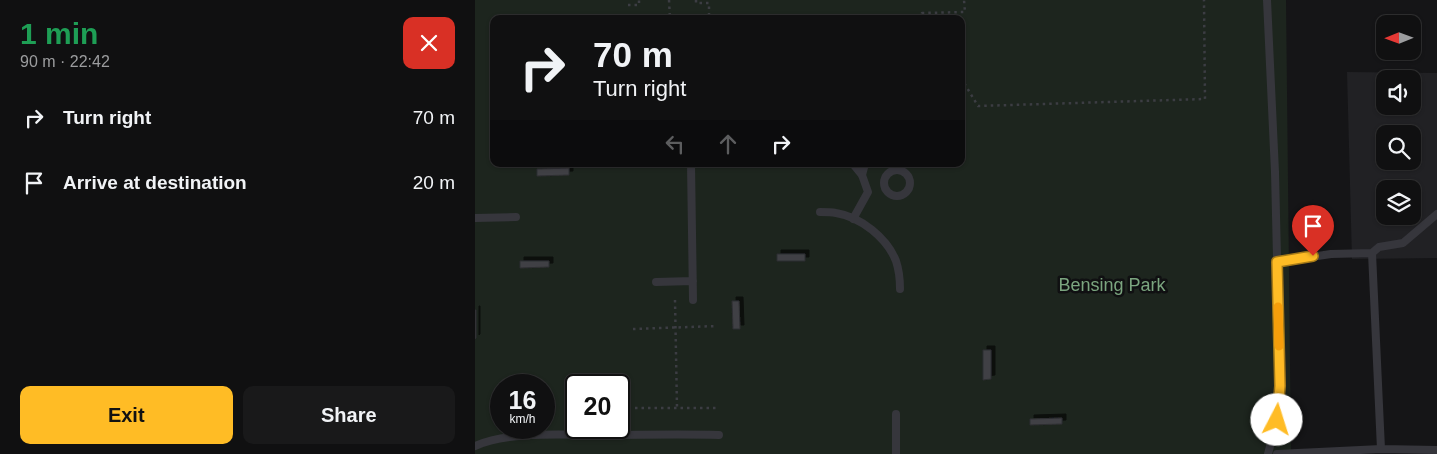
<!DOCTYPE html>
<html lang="en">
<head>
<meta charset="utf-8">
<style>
	:root { --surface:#101011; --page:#19191a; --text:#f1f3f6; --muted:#9c9d9f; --line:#303031; --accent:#ffbc25 }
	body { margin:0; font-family:Helvetica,sans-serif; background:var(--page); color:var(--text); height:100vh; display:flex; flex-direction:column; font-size:19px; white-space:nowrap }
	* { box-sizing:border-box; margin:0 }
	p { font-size:16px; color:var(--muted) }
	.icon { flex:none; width:28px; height:28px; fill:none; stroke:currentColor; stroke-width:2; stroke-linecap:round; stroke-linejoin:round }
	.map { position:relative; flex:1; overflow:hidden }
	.side { display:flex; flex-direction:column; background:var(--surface); width:475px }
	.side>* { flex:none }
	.top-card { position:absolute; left:15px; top:15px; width:475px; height:152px; border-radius:10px; box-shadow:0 1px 4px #0004,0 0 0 1px var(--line); background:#101011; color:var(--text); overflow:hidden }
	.needle { width:32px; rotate:269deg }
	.tools { position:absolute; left:901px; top:15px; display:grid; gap:10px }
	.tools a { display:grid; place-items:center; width:45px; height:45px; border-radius:10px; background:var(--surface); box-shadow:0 1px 4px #0004,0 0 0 1px var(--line); font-size:25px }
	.speed { position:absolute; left:15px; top:374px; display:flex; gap:10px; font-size:25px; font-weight:700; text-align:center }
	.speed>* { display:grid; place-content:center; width:65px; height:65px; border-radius:50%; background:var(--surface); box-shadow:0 1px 4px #0004,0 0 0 1px var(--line); line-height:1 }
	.speed small { font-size:12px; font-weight:400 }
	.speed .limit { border:2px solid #111; border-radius:8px; background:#fff; color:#111 }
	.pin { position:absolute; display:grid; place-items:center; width:42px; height:42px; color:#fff; margin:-51px -21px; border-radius:50% 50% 50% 0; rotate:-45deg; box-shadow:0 0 5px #0007 }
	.pin .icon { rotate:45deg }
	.me { position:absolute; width:55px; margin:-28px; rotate:5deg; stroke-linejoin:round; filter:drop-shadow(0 0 4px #0008) }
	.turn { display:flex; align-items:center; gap:18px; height:105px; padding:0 20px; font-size:22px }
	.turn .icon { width:65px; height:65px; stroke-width:2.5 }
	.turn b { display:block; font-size:35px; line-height:42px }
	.lanes { display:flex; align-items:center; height:48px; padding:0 20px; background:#0003; justify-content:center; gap:25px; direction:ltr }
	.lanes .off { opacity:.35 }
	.round { display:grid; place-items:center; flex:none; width:52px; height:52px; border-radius:10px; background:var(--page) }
	.summary { display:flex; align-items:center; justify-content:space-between; height:85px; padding:0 20px }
	h1 { font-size:30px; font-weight:700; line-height:38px; color:#1e9e55 }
	.cta { display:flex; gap:10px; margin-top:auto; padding:10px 20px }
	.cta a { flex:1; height:58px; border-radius:10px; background:var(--accent); color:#111; font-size:20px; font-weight:700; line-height:58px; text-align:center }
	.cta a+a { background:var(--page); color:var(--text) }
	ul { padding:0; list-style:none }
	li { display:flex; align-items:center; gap:15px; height:65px; padding:0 20px }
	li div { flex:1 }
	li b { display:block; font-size:19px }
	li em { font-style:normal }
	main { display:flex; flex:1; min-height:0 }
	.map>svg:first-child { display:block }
	.built { fill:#212124; fill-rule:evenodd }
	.green { fill:#1d251e; fill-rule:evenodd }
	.building { fill:#3f4044; stroke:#2f2f33; filter:url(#shadow) }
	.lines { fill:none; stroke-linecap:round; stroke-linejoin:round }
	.path { stroke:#3c3d43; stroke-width:2.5; stroke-dasharray:2.5 4; stroke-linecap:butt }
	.service { stroke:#36363c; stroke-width:8 }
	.route-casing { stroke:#a67a18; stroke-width:12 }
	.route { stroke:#ffbc25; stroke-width:9 }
	.slow { stroke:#f59e0b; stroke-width:9 }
	.labels { text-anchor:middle; stroke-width:5; stroke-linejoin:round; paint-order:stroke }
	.park-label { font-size:18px; fill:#7ba57f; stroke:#101012 }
</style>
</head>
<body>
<main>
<section class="side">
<div class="summary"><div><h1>1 min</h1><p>90 m · 22:42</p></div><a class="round" style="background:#d93025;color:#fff"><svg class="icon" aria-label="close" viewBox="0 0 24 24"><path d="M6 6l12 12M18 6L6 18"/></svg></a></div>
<ul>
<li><svg class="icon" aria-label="right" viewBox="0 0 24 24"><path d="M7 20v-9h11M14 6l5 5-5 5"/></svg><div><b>Turn right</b></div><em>70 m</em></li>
<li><svg class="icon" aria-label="arrive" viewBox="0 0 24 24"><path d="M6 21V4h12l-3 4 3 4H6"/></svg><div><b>Arrive at destination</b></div><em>20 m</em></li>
</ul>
<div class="cta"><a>Exit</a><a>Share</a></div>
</section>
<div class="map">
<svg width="962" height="454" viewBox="0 0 962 454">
	<defs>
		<filter id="shadow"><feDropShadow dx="4" dy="-4" stdDeviation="0" flood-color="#0009"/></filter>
	</defs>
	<rect width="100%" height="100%" fill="#151517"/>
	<path class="built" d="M872,72L962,73V258L877,259ZM910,79H938V106H910ZM910,134H938V161H910ZM910,189H938V216H910Z"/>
	<path class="green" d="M0,0H811L816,454H0ZM19,19H486V164H19ZM26,385H69V428H26ZM101,385H144V428H101Z"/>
	<path class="building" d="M94,168V175L62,176V169Z
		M302,254H330V261H302Z
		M45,261H74V267L45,268Z
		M257,301H264L265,329H258Z
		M0,310H1V338L0,339Z
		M508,350H516V379L508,380Z
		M587,418V424L555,425V419Z"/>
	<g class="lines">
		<path class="path" d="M194,0L195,19
			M221,0V3H234V19
			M153,5H164V0
			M450,19L447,13L490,12L489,0
			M486,78L503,106L730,99L729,0
			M200,300L202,408
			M158,329L242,326
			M160,408H244"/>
		<path class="service" d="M792,0L800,172L805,386L802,420L793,454
			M216,164L218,300
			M378,164L387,175L393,192L378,219
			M409 183a13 13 0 1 1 26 0a13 13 0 1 1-26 0Z
			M387,175L390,164
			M345,212C350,212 356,212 361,213C386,217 412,238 421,261C424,270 425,279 425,289
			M0,218L41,217
			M802,262L856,254L897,253
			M181,282L218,281
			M0,446C33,431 88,435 125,435C164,435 204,434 244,435
			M906,449L897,253L904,247L928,243L962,214
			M421,454V414
			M802,454L906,449L962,450"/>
	</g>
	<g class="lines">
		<g class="route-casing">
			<path id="route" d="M802,420L805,386L802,262L838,256"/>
		</g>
		<use href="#route" class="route"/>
		<path class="slow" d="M803,307L804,346"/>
	</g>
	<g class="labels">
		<g class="park-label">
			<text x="637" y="291">Bensing Park</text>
		</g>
	</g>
</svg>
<div class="tools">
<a><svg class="needle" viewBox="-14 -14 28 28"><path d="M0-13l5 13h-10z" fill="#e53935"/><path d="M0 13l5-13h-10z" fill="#9c9d9f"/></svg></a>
<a><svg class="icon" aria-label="sound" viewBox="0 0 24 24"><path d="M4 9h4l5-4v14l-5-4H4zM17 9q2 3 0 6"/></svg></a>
<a><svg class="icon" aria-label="search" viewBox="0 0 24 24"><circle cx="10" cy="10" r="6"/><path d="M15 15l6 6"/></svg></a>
<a><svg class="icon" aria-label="layers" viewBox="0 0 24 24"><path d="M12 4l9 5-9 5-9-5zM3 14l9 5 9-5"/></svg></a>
</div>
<div class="speed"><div>16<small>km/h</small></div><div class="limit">20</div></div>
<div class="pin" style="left:838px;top:256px;background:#d93025"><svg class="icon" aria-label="arrive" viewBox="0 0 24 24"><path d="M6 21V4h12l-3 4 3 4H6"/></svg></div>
<svg class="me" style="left:802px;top:420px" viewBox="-20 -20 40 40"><circle r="19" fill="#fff"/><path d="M0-13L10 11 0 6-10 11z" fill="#ffbc25"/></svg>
<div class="top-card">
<div class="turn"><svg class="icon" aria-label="right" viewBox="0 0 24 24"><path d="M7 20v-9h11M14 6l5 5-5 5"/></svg><div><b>70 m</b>Turn right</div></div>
<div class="lanes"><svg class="icon off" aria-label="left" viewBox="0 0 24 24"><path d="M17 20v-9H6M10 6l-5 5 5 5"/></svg><svg class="icon off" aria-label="ahead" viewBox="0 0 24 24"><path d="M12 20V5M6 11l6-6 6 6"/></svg><svg class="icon" aria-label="right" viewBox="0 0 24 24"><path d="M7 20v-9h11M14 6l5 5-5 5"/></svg></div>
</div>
</div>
</main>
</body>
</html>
